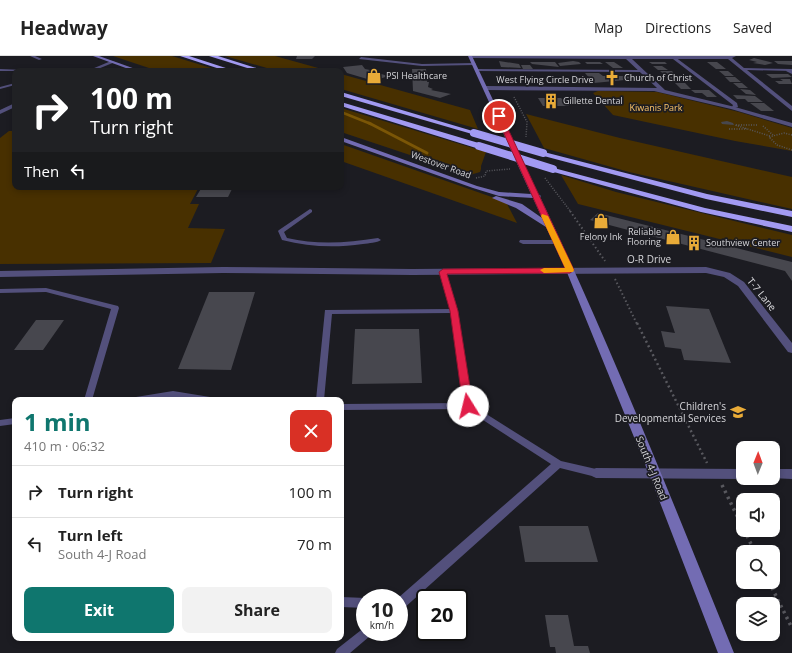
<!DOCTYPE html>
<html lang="en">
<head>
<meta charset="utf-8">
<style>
	:root { --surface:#fff; --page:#f2f2f2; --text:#222; --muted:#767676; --line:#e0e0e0; --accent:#0f766e }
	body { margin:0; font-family:"Open Sans",sans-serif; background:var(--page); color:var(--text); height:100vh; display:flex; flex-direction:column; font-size:15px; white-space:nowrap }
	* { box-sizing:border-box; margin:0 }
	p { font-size:13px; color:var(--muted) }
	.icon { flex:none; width:22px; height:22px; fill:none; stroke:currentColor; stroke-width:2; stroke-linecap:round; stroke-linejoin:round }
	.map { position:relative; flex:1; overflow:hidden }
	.panel { position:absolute; left:12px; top:341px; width:332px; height:244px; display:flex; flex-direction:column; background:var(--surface); border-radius:8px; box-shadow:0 2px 6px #0003 }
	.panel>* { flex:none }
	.hud { position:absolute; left:12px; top:12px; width:332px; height:122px; border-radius:8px; box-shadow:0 2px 6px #0003; background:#202124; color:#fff; overflow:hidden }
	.needle { width:26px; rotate:1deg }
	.tools { position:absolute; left:736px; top:385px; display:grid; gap:8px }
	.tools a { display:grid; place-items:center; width:44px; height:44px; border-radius:8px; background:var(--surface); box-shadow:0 2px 6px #0003; font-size:20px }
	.speed { position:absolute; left:356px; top:533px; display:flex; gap:8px; font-size:20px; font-weight:700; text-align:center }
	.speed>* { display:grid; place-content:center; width:52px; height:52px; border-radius:50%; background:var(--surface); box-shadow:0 2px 6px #0003; line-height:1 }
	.speed small { font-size:10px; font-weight:400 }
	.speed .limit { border:2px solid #111; border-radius:6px; background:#fff; color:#111 }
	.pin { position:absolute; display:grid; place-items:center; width:34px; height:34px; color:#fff; margin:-17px; border:2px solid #fff; border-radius:50%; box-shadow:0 1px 4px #0007 }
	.me { position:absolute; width:44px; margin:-22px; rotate:351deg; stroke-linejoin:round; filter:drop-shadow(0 0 3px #0008) }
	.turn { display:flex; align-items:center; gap:14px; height:84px; padding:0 12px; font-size:18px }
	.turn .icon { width:52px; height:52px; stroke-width:2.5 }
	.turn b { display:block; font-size:28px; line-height:34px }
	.then { display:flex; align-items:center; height:38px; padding:0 12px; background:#0003; gap:8px; font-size:15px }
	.round { display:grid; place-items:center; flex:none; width:42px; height:42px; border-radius:8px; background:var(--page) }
	.summary { display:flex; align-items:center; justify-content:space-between; height:68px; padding:0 12px }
	h1 { font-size:24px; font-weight:700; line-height:30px; color:var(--accent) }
	.primary-button { display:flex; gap:8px; margin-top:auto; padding:8px 12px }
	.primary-button a { flex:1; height:46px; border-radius:8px; background:var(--accent); color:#fff; font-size:16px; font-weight:700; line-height:46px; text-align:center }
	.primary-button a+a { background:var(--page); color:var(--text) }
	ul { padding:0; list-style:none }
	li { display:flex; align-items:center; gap:12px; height:52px; padding:0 12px; border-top:1px solid var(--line) }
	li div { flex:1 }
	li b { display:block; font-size:15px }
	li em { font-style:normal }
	header { display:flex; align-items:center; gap:24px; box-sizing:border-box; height:56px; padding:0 20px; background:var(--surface); border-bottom:1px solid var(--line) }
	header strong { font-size:19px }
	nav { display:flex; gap:22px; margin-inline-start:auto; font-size:14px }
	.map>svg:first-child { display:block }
	.green { fill:#483000 }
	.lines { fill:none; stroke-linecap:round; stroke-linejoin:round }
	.stream-far1 { stroke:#7b5606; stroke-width:2.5 }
	.stream { stroke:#7b5606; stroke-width:3 }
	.building { fill:#47474e }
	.path-far3 { stroke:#58585e; stroke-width:1.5; stroke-dasharray:1 1.5; stroke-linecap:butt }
	.path-far2 { stroke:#58585e; stroke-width:2; stroke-dasharray:1.5 2.5; stroke-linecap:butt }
	.path-far1 { stroke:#58585e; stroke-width:2.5; stroke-dasharray:2 3; stroke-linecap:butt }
	.path { stroke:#58585e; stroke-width:3.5; stroke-dasharray:2.5 4; stroke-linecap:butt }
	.lane { fill:#53507c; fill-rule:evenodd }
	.street { fill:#53507c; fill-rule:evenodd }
	.secondary { fill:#736cb3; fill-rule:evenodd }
	.highway { fill:#a29af2; fill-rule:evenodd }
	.highway-bridge { stroke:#a29af2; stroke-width:8 }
	.route { fill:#e11d48; stroke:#92132f }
	.slow { fill:#f59e0b }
	.labels { text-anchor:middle; stroke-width:3.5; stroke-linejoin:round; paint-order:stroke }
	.far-poi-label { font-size:9px; fill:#d5d5d9; stroke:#1c1c22; text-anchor:start }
	.far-street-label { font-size:9px; fill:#d5d5d9; stroke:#1c1c22 }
	.far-park-label { font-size:9px; fill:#ffc76a; stroke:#1c1c22 }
	.street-label { font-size:10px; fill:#d5d5d9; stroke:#1c1c22 }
	.poi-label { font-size:10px; fill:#d5d5d9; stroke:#1c1c22; text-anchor:end }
</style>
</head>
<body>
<header>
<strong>Headway</strong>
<nav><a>Map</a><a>Directions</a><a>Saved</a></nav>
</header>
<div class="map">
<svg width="792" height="597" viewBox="0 0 792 597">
	<rect width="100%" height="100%" fill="#1c1c22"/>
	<path class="green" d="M113,0H172L221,15H158Z
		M225,0H275L329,15H277Z
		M341,18L470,54L478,73L341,33Z
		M598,35L657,36L739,56L792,72V95L735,85L613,59L593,37Z
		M341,52L486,96L481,110V113L480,116L470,119L341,76Z
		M526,58L620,82L792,121V153L629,116L544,92Z
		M9,75H15V131H199L190,148H199L188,172L225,173L211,207L0,208V82Z
		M341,88L506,146L517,167L341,105Z
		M561,119L616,136L792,179V201L578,148Z"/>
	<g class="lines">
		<path class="stream-far1" d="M341,56L371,68"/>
		<path class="stream" d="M369,67L427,97"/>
	</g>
	<path class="building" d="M297,0H315L312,3H296Z
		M754,2L770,6L773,7L765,9L753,7L757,6L749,4Z
		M499,5L519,8L521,12L501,11Z
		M573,5L579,6L581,8L560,10L558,7Z
		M774,5H792V9L778,8Z
		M530,6H555L559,11L532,8Z
		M585,6H600L603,8H587Z
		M605,6H614L623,12H613Z
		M649,6H665L667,8H652Z
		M707,6H717L726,13H716Z
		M362,9L365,13L370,14H368L388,20L374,25L347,17L343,11Z
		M521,9H530L533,13H523Z
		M653,10H662L668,14H658Z
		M412,13H426L427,21H428L427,26H429L428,31L433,33L431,34L451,38L440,42L413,35Z
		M660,15H672L676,20H666Z
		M719,15H728L734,20H725Z
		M585,17H599L603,20H630L635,23L594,27L592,24H588L587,23H590Z
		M766,18H788L792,21L772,22Z
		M669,21H691L694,24L674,26Z
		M725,21H735L741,26H730Z
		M780,23H790L792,28H779L775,25H783Z
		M675,27H685L691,33H681Z
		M733,27H742L748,32H739Z
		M740,33L750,34L756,39L746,38Z
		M691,34H709L717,41H707L702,37H695Z
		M733,39L755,40L763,46H748L745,43H737Z
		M538,42H561L569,50H543Z
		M750,47H764L774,55H761Z
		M727,65L733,67L734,69L722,68L721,66Z
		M202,131H233L228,141H196Z
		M598,157L792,206V225L785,215L590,164Z
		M209,236H255L231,314L178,313Z
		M666,250L709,253L731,307L684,304L681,293L665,291L661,275L675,277Z
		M36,264H64L43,294H14Z
		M355,273H419L422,327L352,328Z
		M519,470H588L598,506H525Z
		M545,559H568L574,590H588L590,597H556L555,591H550Z"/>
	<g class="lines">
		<path class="path-far3" d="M514,41L527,66L526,81
			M757,69H735L770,80
			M763,70L773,79
			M729,73H747
			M792,79L784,77L769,81L777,89L792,94
			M476,122L485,120L486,115L510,113
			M545,122L571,156"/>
		<path class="path-far2" d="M570,155L605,205
			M615,223L637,268"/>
		<path class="path-far1" d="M637,267L707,407"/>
		<path class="path" d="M722,429L743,472
			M744,474L755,496
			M769,526L792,572"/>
		<path class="lane" d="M30,0H35L42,3L39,4Z
			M673,1H675L737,47L738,51L731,53L733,49L673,3Z
			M0,13L25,14L27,15H0Z
			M477,13L641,14L643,15L641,16L476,15Z
			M787,13L792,15V18L786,15Z
			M15,27V29L0,33V31Z
			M310,153L312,154V156L284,176L287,182C317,189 347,187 378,182L381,184C377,187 369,187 363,188C335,192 309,191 282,184L278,175L279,174Z
			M443,214L446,216L458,255L472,349L561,405L596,413L599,414L601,417L599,420L596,421L560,412L403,553L399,554L398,542L551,408L466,353L341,354V348L463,347L451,257L332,258L324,344H316L325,254L450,253L440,216Z
			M46,232L118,250L119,252L92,344H84L111,253L46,236L0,237V233Z
			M173,335L210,341L213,342L214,344H192L173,341L154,344H132L133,342L136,341Z
			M15,362V368L0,370V364Z
			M341,541L366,542H365V552L341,551Z
			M365,571V576H372L370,580L350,597H335L337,593Z"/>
		<path class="street" d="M470,0H736L732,2L744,12L792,13V15L747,14L792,50V55L728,3H632L665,34L735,51L792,67V71L731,53L654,35L486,34L483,32L486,30L657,32L626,3L471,2L469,1Z
			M361,1L422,8L474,7L476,8L474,9L422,10L359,3Z
			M111,5L115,6L93,15H87Z
			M15,47V51L0,58V54Z
			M520,184H556L560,186L556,188H523L519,186Z
			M223,211L412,213L706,211L730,217L744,226L792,287V297L788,296L738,230L724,221L706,217L412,219L223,217L0,221V215Z
			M596,412L743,413V422H745L743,423L596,422L592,420L590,417L592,414Z
			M773,413H792V423L771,422H773Z"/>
		<path class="secondary" d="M93,0H99L141,15H134Z
			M468,0H472L538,138L541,140L540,141C611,290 672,444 734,597H718L649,418L566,214L546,171L516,152L492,142L496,140L522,148L542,162L533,142L499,140L473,132L341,85V81L477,130L499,136L531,138Z"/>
		<path class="highway" d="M180,0H189L235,15H226Z
			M209,0H218L266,15H257Z
			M341,36L476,76L478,77L472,78L341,40Z
			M341,46L482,88L483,90L476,92L341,50Z
			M540,95L707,138L792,155V161L706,143L540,99Z
			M550,111L705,152L792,170V176L701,156L550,115Z"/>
		<path class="highway-bridge" d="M474,77L543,97
			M479,90L553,113"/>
	</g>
	<path class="route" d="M499,58L502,60L574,214L570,217L447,218L458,255L473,350L468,353L463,350L450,255L439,216L443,213L565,212L496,60Z"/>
	<path class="slow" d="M542,158L548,160L574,214L573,216L544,217L540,214L544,212H565L541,160Z"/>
	<defs>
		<g id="shop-bare" transform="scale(1.2)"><path d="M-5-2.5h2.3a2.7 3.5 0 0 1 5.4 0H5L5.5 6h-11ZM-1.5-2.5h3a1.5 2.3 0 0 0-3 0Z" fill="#e9ab38" stroke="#1c1c22" stroke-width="2.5" paint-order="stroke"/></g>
		<g id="church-bare" transform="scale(1.2)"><path d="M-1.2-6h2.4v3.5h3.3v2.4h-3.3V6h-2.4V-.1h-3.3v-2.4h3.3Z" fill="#e9ab38" stroke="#1c1c22" stroke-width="2.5" paint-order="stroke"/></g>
		<g id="building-bare" transform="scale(1.2)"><path d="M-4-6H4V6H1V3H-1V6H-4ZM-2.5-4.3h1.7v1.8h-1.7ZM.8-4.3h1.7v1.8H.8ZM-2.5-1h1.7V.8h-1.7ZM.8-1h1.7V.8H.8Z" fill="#e9ab38" stroke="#1c1c22" stroke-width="2.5" paint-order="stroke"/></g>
		<g id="school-bare" transform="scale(1.2)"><path d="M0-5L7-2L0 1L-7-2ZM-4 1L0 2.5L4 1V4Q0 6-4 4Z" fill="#e9ab38" stroke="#1c1c22" stroke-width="2.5" paint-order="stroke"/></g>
	</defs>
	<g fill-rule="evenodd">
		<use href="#shop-bare" x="374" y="20"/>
		<use href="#church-bare" x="612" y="22"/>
		<use href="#building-bare" x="551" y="45"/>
		<use href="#shop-bare" x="601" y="165"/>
		<use href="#shop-bare" x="673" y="181"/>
		<use href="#building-bare" x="694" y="187"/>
		<use href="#school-bare" x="738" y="356"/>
	</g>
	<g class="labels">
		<g class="far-poi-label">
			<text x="386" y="23">PSI Healthcare</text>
			<text x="624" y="25">Church of Christ</text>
			<text x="563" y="48">Gillette Dental</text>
			<text x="661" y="179" text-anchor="end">Reliable<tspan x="661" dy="10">Flooring</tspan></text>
			<text x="601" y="184" text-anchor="middle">Felony Ink</text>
			<text x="706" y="190">Southview Center</text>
		</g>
		<g class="far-street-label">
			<text x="545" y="27">West Flying Circle Drive</text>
			<text transform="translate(441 109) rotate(20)" y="3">Westover Road</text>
		</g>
		<g class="far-park-label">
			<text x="656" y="55">Kiwanis Park</text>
		</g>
		<g class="street-label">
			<text x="649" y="207">O-R Drive</text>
			<text transform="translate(762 238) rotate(51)" y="4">T-7 Lane</text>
			<text transform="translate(652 412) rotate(68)" y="4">South 4-J Road</text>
		</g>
		<g class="poi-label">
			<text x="726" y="354">Children's<tspan x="726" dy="12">Developmental Services</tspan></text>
		</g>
	</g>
</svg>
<div class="tools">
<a><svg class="needle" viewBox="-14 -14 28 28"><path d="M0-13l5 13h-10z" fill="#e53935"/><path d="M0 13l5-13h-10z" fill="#767676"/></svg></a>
<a><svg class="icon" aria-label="sound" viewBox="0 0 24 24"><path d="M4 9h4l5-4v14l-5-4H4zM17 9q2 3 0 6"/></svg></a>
<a><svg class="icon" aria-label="search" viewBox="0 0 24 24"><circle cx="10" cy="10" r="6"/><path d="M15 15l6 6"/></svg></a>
<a><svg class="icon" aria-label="layers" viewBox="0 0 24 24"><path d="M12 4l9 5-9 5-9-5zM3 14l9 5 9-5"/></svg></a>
</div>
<div class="speed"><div>10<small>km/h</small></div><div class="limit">20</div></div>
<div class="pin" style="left:499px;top:60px;background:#d93025"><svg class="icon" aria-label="arrive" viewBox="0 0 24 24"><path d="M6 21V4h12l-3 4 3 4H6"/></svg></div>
<svg class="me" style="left:468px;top:350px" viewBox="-20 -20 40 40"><circle r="19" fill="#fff"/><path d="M0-13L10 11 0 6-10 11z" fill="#e11d48"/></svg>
<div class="hud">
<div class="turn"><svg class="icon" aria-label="right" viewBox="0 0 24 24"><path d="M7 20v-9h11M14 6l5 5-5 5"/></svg><div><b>100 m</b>Turn right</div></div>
<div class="then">Then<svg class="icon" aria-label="left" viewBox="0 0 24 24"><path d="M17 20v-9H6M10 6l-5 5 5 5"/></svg></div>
</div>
<section class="panel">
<div class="summary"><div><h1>1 min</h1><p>410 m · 06:32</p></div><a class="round" style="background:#d93025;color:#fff"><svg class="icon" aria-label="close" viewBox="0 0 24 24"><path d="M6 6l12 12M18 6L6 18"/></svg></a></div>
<ul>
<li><svg class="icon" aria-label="right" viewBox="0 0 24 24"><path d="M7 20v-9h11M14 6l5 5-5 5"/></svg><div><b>Turn right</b></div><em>100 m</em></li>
<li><svg class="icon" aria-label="left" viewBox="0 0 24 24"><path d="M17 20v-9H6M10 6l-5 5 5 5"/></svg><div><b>Turn left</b><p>South 4-J Road</p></div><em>70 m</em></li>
</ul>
<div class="primary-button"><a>Exit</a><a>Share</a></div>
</section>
</div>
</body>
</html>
